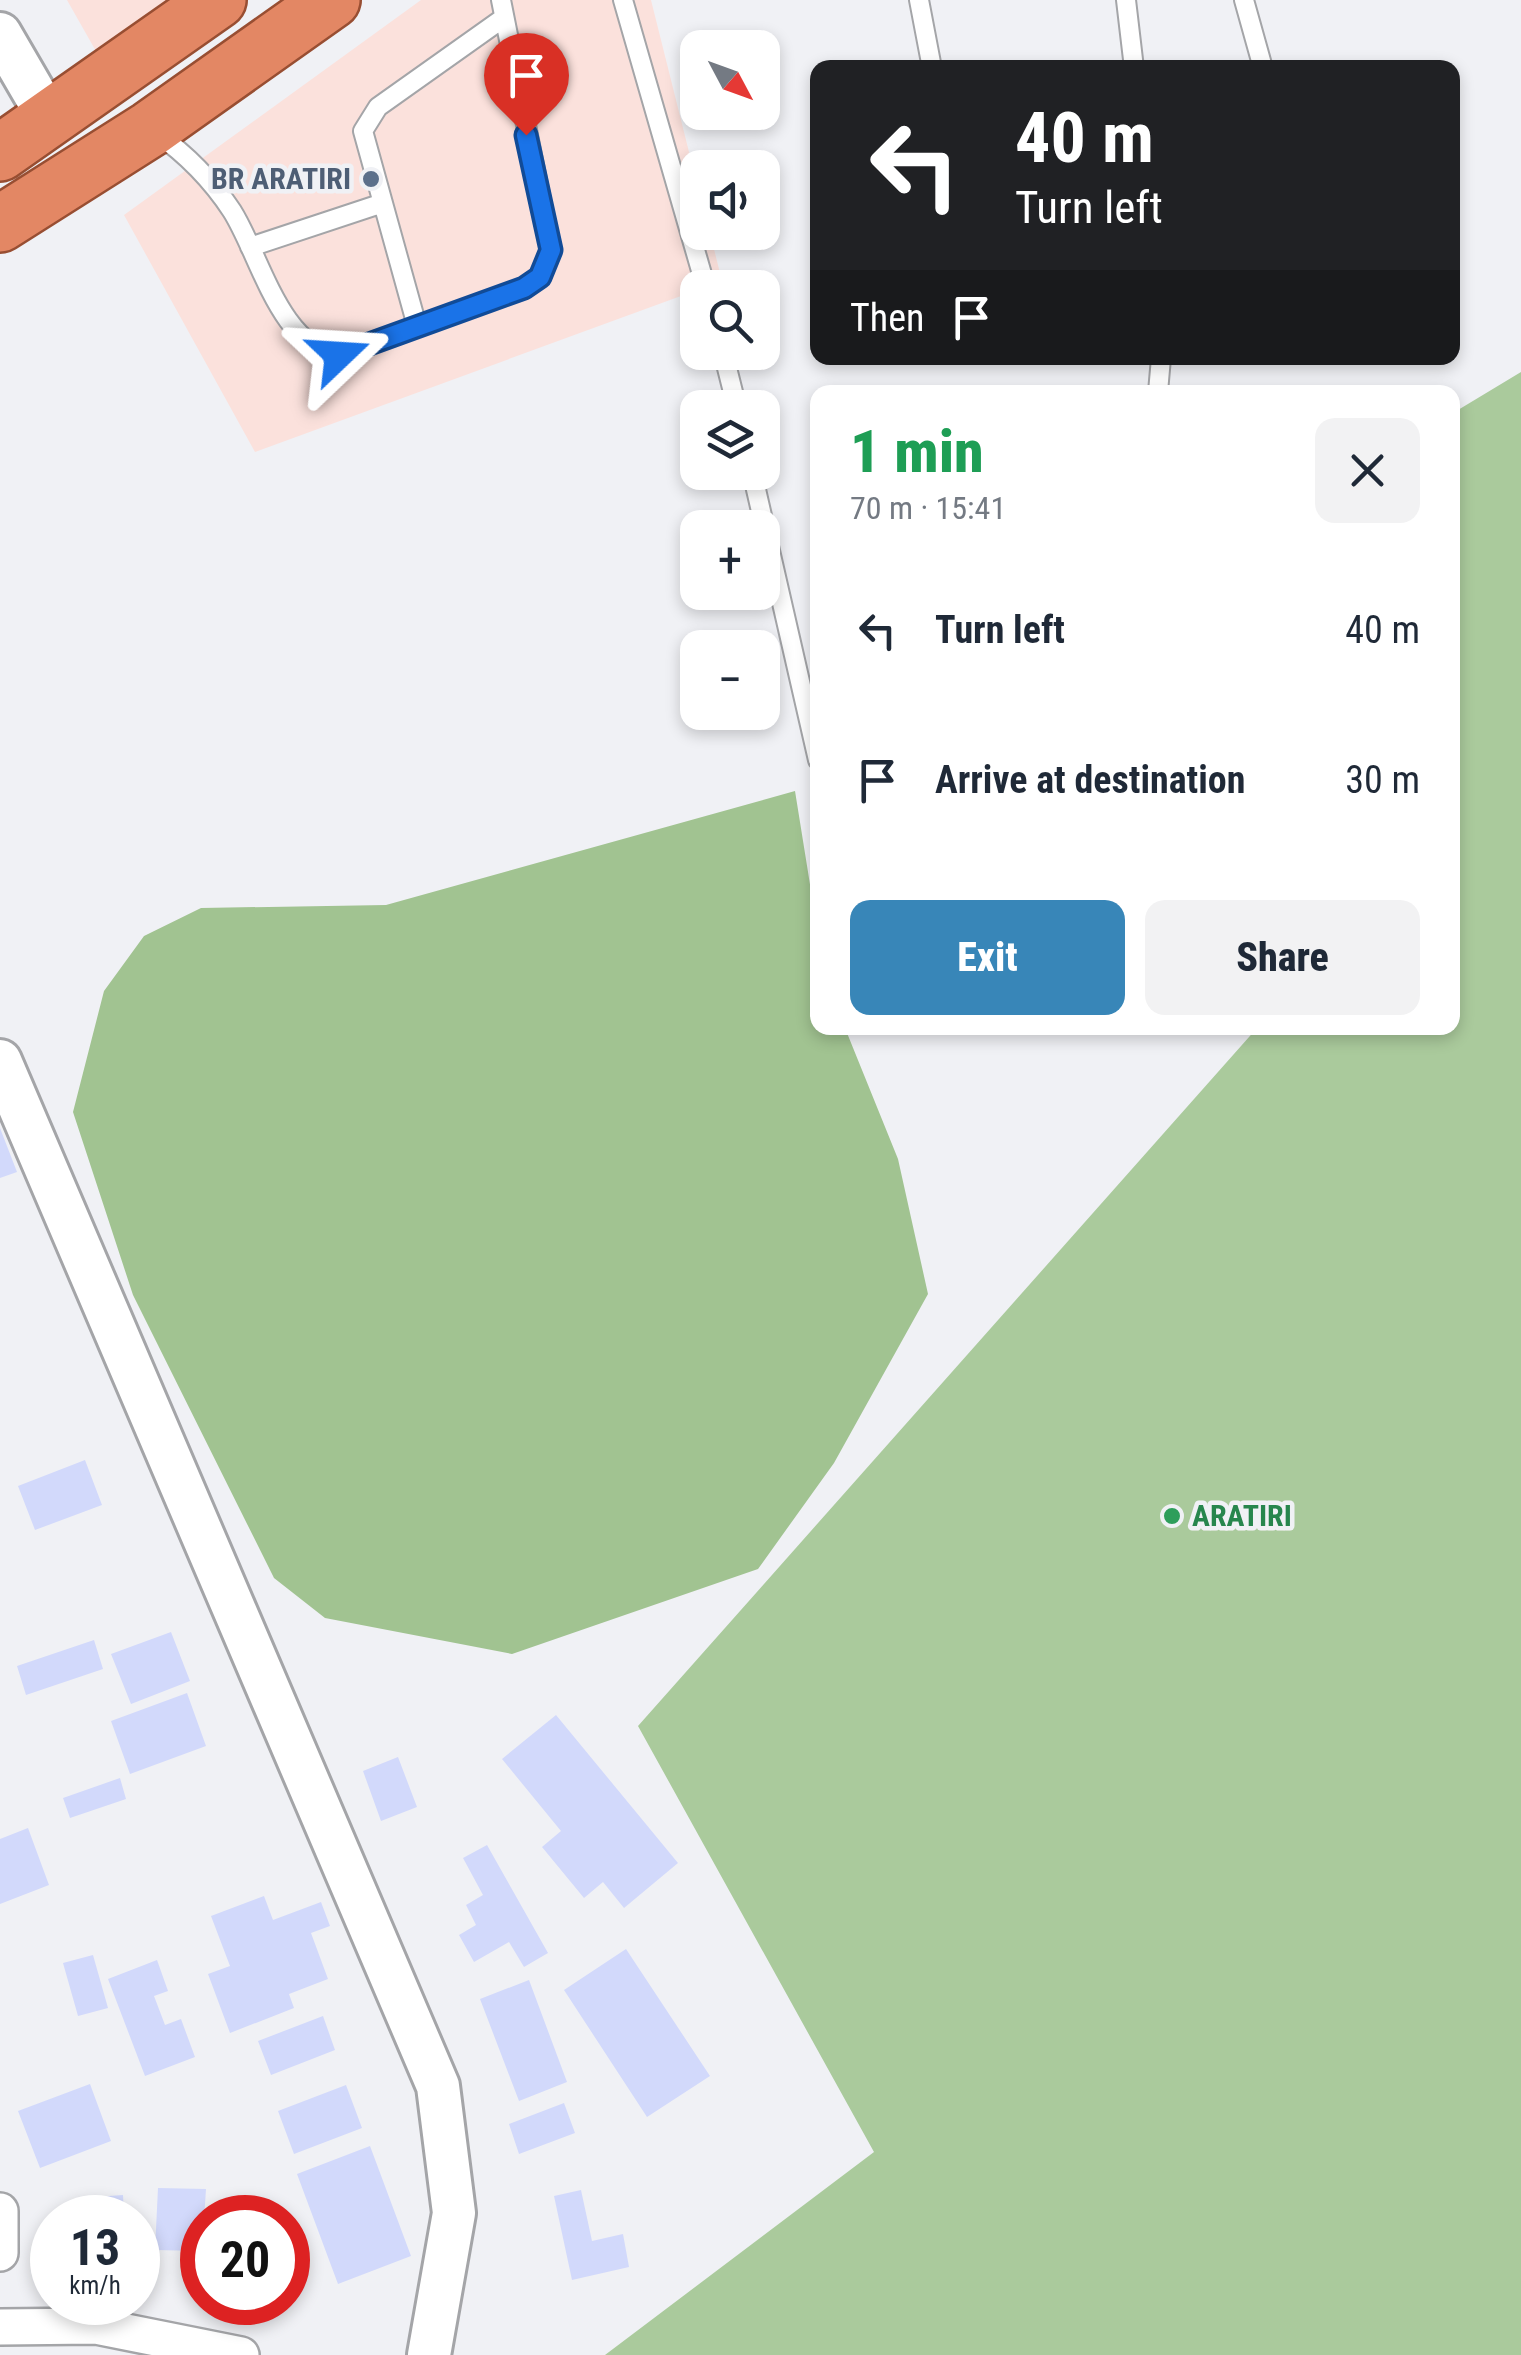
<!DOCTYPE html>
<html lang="en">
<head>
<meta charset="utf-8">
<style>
	:root { --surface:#fff; --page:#f2f2f3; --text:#1f2937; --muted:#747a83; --accent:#3886b8 }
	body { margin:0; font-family:"Roboto Condensed",sans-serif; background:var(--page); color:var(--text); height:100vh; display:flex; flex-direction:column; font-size:38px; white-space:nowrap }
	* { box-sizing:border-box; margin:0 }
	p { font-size:32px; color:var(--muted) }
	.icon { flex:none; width:55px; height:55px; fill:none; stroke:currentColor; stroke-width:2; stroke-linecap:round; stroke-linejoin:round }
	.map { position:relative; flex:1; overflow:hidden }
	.details { position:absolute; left:810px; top:385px; width:650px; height:650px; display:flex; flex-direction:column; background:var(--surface); border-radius:20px; box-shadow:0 5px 15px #0003 }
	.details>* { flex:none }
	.guide { position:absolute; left:810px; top:60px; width:650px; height:305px; border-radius:20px; box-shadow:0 5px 15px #0003; background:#202124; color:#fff; overflow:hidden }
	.needle { width:65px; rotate:131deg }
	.controls { position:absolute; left:680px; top:30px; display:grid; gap:20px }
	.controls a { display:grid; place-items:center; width:100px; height:100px; border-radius:20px; background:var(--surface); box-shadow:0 5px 15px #0003; font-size:50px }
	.speed { position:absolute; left:30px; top:2195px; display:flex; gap:20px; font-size:50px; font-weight:700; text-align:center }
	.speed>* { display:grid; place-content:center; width:130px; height:130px; border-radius:50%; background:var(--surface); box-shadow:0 5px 15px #0003; line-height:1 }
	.speed small { font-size:25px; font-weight:400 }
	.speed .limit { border:15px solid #d22; background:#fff; color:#111 }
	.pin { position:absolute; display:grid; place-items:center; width:85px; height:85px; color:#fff; margin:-102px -42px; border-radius:50% 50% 50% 0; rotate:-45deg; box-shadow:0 0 10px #0007 }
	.pin .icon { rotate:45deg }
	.me { position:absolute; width:110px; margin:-55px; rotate:70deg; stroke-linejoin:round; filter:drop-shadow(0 0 8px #0008) }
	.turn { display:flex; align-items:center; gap:35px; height:210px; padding:0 40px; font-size:45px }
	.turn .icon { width:130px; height:130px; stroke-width:2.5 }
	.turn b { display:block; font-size:70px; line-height:85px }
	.then { display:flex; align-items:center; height:95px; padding:0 40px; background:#0003; gap:20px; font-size:38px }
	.round { display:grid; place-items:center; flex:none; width:105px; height:105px; border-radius:20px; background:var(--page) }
	.head { display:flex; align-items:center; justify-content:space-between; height:170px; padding:0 40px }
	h1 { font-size:60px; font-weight:800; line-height:75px; color:#1e9e55 }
	.action { display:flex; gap:20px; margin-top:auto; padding:20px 40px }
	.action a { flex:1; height:115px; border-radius:20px; background:var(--accent); color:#fff; font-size:40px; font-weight:800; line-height:115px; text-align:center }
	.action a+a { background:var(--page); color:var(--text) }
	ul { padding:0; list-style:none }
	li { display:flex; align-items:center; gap:30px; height:150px; padding:0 40px }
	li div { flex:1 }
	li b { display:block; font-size:38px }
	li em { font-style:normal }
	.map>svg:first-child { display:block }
	.commercial { fill:#fbe1dc }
	.green { fill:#aaca9c }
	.forest { fill:#a1c391 }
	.building { fill:#d2d9fb }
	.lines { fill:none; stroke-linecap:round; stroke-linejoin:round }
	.service-casing { stroke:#a4a5a8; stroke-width:22 }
	.minor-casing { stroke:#a4a5a8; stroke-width:40 }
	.tertiary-casing { stroke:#a4a5a8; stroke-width:48 }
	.trunk-casing { stroke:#984e32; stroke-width:60 }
	.service { stroke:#fff; stroke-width:18 }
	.minor { stroke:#fff; stroke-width:35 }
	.tertiary { stroke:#fff; stroke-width:42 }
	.trunk { stroke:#e38764; stroke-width:55 }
	.route-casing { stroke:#114b97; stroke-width:25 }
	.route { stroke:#1a73e8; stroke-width:18 }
	.service-dot { fill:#5c6f8a; stroke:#f0f1f5; stroke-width:4 }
	.leisure-dot { fill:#2e9e5b; stroke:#f0f1f5; stroke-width:4 }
	.labels { text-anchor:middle; stroke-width:9; stroke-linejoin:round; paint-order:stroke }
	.service-label { font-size:30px; font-weight:bold; fill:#4e5e75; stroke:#f0f1f5; text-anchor:end }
	.leisure-label { font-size:30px; font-weight:bold; fill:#27864d; stroke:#f0f1f5; text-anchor:start }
</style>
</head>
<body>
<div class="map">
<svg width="1521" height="2355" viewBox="0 0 1521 2355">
	<rect width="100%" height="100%" fill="#f0f1f5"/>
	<path class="commercial" d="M67,0H172L97,53Z
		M421,0H651L697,184L698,232L710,233L722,281L255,452L124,215Z"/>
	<path class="green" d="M1521,372V2355H605L874,2152L638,1726L1257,1028H1452L1453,413Z"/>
	<path class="forest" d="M795,791L817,928L818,1028H845L898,1159L928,1294L834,1463L758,1569L512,1654L325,1618L274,1578L133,1295L73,1112L104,991L144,936L201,908L386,905Z"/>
	<path class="building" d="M0,1128L17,1172L0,1178Z
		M85,1460L102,1505L35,1530L18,1486Z
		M171,1632L190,1681L131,1704L111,1654Z
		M94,1640L103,1669L26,1695L17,1666Z
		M187,1693L206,1746L130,1774L111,1721Z
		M556,1715L678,1863L624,1908L603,1882L584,1898L542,1847L561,1831L502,1759Z
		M398,1757L417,1807L381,1821L363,1771Z
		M120,1778L126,1799L70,1818L63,1798Z
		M28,1828L49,1885L0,1904V1839Z
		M487,1845L548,1953L524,1967L509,1942L474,1962L459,1935L476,1925L466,1905L483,1895L463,1858Z
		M264,1896L273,1920L321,1902L330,1926L311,1933L328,1979L289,1994L294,2008L230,2033L208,1974L230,1966L211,1916Z
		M626,1949L710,2076L647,2117L564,1990Z
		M93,1955L108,2008L78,2016L63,1963Z
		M157,1960L168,1991L154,1996L165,2025L181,2019L195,2057L145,2076L108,1979Z
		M529,1980L567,2082L519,2101L480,1999Z
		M323,2016L335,2050L271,2075L258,2041Z
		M90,2084L111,2141L40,2168L18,2111Z
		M346,2085L362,2128L294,2154L278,2111Z
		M564,2103L575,2133L519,2154L509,2124Z
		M370,2146L411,2256L338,2284L297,2174Z
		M158,2188L206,2189L202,2251L155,2250Z
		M581,2190L592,2241L623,2234L629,2267L572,2280L554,2196Z
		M123,2195L124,2218H82L81,2198Z
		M207,2302H247L244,2316L206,2307Z"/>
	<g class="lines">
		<g class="service-casing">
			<path id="service" d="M623,0L706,288
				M919,0L932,68
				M1126,0L1134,68
				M1244,0L1263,68
				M156,133C186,154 211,179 232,211C260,255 280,348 339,355L523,288L540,277L551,250L501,0
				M250,247L383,203
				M417,326L363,131L378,107L502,19
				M723,352L737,408
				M1158,392L1161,358
				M752,472L818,760"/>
		</g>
		<g class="minor-casing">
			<path id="minor" d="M0,2211V2253
				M0,2327L96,2326L241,2355"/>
		</g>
		<g class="tertiary-casing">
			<path id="tertiary" d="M0,34L50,120
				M0,1061L438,2086L454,2213L429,2355"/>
		</g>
		<g class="trunk-casing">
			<path id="trunk" d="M0,153L218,0
				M0,224L150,129L332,0"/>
		</g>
		<use href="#service" class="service"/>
		<use href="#minor" class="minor"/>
		<use href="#tertiary" class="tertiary"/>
		<use href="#trunk" class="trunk"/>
	</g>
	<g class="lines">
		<g class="route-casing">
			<path id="route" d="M339,355L524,288L540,277L551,250L526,135"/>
		</g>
		<use href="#route" class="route"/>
	</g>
	<circle class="service-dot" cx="371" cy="179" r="10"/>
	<circle class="leisure-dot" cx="1172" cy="1516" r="10"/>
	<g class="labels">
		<g class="service-label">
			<text x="351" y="189">BR ARATIRI</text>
		</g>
		<g class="leisure-label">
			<text x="1192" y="1526">ARATIRI</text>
		</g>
	</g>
</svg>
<div class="controls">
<a><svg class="needle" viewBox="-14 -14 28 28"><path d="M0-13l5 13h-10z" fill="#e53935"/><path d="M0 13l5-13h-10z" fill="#747a83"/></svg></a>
<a><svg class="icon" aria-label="sound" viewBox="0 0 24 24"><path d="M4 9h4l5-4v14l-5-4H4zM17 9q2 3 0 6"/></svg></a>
<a><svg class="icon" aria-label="search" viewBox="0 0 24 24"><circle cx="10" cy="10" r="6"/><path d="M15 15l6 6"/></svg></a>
<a><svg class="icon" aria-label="layers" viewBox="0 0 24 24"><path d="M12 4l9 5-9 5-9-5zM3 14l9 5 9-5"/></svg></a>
<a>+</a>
<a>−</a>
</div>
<div class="speed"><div>13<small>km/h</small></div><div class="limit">20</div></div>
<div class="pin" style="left:526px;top:135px;background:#d93025"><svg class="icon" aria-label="arrive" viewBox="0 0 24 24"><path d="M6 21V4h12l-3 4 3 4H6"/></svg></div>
<svg class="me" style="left:339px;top:355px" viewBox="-20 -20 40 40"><path d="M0-17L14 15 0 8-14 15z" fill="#1a73e8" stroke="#fff" stroke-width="4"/></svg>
<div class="guide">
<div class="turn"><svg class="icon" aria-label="left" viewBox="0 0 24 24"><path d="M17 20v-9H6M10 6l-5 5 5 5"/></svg><div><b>40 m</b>Turn left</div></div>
<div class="then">Then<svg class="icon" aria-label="arrive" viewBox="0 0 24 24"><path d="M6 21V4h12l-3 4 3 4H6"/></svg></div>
</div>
<section class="details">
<div class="head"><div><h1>1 min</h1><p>70 m · 15:41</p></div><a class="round"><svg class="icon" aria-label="close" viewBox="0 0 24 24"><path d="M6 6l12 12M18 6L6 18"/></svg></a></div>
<ul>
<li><svg class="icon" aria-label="left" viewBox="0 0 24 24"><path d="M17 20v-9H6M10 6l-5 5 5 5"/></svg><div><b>Turn left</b></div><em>40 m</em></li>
<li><svg class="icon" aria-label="arrive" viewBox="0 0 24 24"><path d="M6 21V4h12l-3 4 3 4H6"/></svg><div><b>Arrive at destination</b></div><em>30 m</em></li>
</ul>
<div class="action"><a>Exit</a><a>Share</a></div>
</section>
</div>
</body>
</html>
